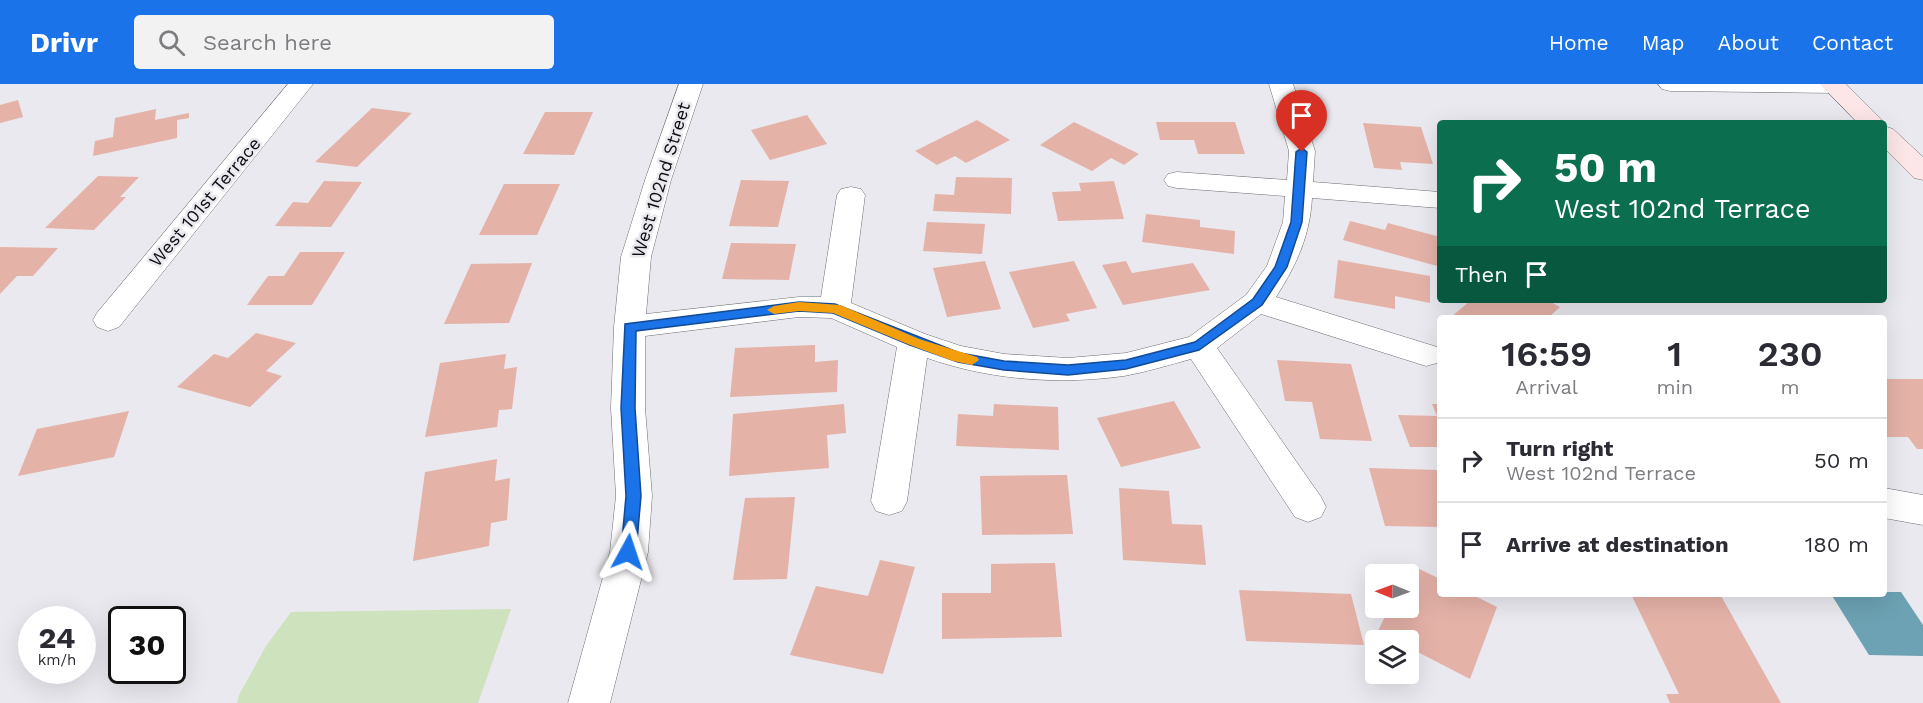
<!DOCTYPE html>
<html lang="en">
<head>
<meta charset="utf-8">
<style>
	:root { --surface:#fff; --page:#f2f2f3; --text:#2b2b33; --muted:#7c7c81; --line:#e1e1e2; --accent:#1a73e8 }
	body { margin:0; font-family:"Work Sans",sans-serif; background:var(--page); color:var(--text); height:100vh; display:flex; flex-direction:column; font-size:22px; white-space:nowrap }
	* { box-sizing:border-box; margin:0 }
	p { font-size:20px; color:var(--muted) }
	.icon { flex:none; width:33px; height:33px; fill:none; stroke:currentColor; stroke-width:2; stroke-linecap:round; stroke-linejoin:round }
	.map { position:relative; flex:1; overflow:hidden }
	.panel { position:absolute; left:1437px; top:231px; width:450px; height:282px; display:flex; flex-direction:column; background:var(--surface); border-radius:6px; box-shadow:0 6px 24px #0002 }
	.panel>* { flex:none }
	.guide { position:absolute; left:1437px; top:36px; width:450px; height:183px; border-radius:6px; box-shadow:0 6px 24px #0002; background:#0b6e4f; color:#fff; overflow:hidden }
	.needle { width:39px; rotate:271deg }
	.fabs { position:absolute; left:1365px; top:480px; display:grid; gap:12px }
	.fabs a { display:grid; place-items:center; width:54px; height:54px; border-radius:6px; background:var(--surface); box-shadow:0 6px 24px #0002; font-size:30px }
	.speed { position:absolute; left:18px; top:522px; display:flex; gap:12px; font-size:30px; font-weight:700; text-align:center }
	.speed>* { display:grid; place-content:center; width:78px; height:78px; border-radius:50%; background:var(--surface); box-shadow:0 6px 24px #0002; line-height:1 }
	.speed small { font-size:15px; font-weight:400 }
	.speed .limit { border:3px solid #111; border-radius:9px; background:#fff; color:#111 }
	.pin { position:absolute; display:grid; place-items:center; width:51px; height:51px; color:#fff; margin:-62px -26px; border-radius:50% 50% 50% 0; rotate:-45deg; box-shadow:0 0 6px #0007 }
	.pin .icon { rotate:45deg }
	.me { position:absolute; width:66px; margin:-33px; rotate:5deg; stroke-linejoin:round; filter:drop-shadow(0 0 4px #0008) }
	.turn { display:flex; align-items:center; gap:21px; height:126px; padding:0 18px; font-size:27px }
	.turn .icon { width:78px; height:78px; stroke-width:2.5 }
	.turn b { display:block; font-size:42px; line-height:51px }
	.then { display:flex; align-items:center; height:57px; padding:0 18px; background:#0003; gap:12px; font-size:22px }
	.eta { display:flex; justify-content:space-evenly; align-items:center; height:102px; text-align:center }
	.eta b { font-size:36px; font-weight:600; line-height:42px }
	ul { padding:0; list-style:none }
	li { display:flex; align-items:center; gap:18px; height:84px; padding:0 18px; border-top:2px solid var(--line) }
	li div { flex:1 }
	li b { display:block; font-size:22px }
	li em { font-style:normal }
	header { display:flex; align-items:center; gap:36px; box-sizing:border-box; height:84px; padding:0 30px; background:var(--accent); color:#fff }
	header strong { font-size:28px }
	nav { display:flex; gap:33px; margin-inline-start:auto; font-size:21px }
	.search { width:420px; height:54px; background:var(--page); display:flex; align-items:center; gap:15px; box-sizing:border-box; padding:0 21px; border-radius:6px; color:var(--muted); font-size:22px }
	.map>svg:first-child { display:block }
	.green { fill:#cee3bd }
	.water { fill:#6ca2b3 }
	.building { fill:#e5b2a8 }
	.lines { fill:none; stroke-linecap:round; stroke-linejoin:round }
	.street-casing { stroke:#6d6e73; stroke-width:1 }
	.secondary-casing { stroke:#6d6e73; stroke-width:1 }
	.street { fill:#fff; fill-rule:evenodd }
	.secondary { fill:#fce6e8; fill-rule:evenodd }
	.route { fill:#1a73e8; stroke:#114b97; stroke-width:1.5 }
	.slow { fill:#f59e0b }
	.labels { text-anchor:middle; stroke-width:5; stroke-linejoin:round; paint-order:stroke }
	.street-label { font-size:18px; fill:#0e0e10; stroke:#e9e9ef }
</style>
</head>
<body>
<header>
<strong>Drivr</strong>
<div class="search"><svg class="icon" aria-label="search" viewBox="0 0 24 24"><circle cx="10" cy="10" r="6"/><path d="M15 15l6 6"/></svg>Search here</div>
<nav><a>Home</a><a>Map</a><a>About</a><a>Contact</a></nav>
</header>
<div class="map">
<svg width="1923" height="619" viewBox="0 0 1923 619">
	<rect width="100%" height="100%" fill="#e9e9ef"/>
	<path class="green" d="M511,525L478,619H237L239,611L266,562L291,528Z"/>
	<path class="water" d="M1884,508H1901L1923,541V572L1869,571L1831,510Z"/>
	<path class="building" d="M18,16L23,33L0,39V21Z
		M372,24L412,29L357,83L315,78Z
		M156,25L155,36L189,29V34L177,36V54L93,72L95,57L113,53L115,34Z
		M545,28H593L574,71L523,70Z
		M807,31L827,60L770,76L751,46Z
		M977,36L1010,56L966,79L955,72L937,81L915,67Z
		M1074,38L1139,70L1124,81L1111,74L1092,87L1040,61Z
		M1156,38H1235L1245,70H1198L1194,56H1160Z
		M1363,39L1421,43L1433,80L1400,78L1402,86L1374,84Z
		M98,92L139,93L120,113H126L94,146L45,144Z
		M956,93L1012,94L1011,130L933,127L935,110L954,111Z
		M741,96L789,97L778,143L729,142Z
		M324,97L362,98L331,143L275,142L293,118L308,119Z
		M1114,97L1124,135L1058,137L1052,108L1081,107L1079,99Z
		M504,100H560L537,151H479Z
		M1146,130L1200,136V143L1235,147L1234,170L1142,158Z
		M1350,137L1385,146L1388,139L1440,153V172L1437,182L1343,156Z
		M927,138L985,140L982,170L923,167Z
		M731,159L796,160L789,196L722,195Z
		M0,163L58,164L33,192H17L0,210Z
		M300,168H345L312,221H247L268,192H284Z
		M1338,176L1430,192V219L1395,212V225L1334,214Z
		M985,177L1001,225L947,233L933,184Z
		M1074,177L1097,224L1066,230L1070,237L1033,244L1009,188Z
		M1126,177L1132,189L1193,179L1210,206L1123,221L1102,181Z
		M532,179L509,239L444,240L471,180Z
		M1471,216H1547L1560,223L1548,234H1450Z
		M256,249L296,259L266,287L282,292L250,323L177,303L214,270L228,274Z
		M815,261V278L838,276L837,308L730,313L735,264Z
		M506,270L504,285L517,283L512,325L499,326L497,343L425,353L440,279Z
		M1277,276L1351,280L1372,357L1320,355L1312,318L1285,317Z
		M1884,295H1923V365H1917L1908,353H1884Z
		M1174,317L1201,364L1121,383L1097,334Z
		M844,320L846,349L827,351L829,384L729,392L733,330Z
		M994,320L1058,323L1059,366L956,362L958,330L993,332Z
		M1432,320H1440V363H1410L1398,331L1437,332Z
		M129,327L114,373L18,392L37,345Z
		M497,375L495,397L510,394L507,436L491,439L489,462L413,477L425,388Z
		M1369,384L1440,386V443L1385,442Z
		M1067,391L1073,450L982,451L980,392Z
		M1119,404L1169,407L1172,440L1202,441L1206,481L1123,476Z
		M795,413L787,495L733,496L745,414Z
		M880,476L915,483L883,590L790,571L816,502L868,512Z
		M1055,479L1062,553L942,555V509H991V480Z
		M1409,480L1440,495V510H1471L1497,523L1470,595L1408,563V556H1396L1378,547L1389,524H1408V490H1404Z
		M1239,506L1351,510L1364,561L1246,557Z
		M1631,510H1720L1781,619H1670L1666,610H1679Z"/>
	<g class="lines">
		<g class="street-casing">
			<path id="street" d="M288,0H313L119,243L108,247L97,243L93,236L97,229Z
				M679,0H703L671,96L651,173L646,230L799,213H821L837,111L841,105L851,103L861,105L865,111L851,219L925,250L961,262L1004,270L1068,274L1126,269L1189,253L1246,211L1267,182L1283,138L1285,112L1177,104L1168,102L1164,96L1168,90L1177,88L1287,96L1289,67L1269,0H1293L1315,67L1313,98L1440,108V124L1312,114C1310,152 1296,182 1276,213L1437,263L1440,274L1437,279L1426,282L1261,230L1217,264L1321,413L1326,423L1321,433L1308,438L1295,433L1191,275C1169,281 1146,288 1124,292C1058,301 990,296 927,274L907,417L902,427L889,431L876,427L871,417L897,263L831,234L799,233L645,252V324L652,412L648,468L610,619H568L610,468L616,412L611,324L614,243L621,173L645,96Z
				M1658,0H1846L1847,2L1844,7L1835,9L1670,7L1662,5Z
				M1884,404L1923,411V441L1884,434Z"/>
		</g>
		<g class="secondary-casing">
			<path id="secondary" d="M1820,0H1846L1885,39H1858Z
				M1884,42L1893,45L1923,73V96L1914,94L1884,64Z"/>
		</g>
		<use href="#street" class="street"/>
		<use href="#secondary" class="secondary"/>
	</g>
	<path class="route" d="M1302,64L1307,68L1302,138L1287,183L1262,221L1199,266L1126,285L1068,291L1004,286L958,278L910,261L833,229L799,227L636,247L635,324L641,412L636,468L634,473L628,475L623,473L621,468L626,412L621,324L625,240L799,218L835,220L960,269L1004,277L1068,281L1126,276L1195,258L1253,215L1275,183L1291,138L1296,68Z"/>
	<path class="slow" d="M799,218L840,221L919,255L977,273L979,276L972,281L953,277L910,261L833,229L799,227L774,230L767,226L774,222Z"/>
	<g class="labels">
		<g class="street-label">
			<text transform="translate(661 96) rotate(-73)" y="6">West 102nd Street</text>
			<text transform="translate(205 118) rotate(-50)" y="6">West 101st Terrace</text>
		</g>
	</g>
</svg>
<div class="fabs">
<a><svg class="needle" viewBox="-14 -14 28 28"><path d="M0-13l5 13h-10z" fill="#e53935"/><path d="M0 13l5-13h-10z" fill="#7c7c81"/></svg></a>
<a><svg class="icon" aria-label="layers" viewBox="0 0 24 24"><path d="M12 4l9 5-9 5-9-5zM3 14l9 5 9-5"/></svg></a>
</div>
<div class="speed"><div>24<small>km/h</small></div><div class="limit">30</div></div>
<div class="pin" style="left:1302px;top:68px;background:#d93025"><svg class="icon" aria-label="arrive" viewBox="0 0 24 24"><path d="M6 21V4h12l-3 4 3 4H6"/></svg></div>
<svg class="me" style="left:628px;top:468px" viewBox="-20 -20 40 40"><path d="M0-17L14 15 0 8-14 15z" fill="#1a73e8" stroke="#fff" stroke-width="4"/></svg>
<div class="guide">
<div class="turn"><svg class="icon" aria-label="right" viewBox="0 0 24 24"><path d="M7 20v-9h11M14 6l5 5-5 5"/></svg><div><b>50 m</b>West 102nd Terrace</div></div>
<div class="then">Then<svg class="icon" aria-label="arrive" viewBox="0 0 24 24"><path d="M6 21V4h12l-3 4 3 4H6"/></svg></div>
</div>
<section class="panel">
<div class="eta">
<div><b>16:59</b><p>Arrival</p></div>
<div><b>1</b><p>min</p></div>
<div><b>230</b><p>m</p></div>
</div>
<ul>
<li><svg class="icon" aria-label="right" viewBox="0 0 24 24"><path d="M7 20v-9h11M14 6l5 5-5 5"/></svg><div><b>Turn right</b><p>West 102nd Terrace</p></div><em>50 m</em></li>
<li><svg class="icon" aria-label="arrive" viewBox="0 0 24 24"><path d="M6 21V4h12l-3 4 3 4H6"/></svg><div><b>Arrive at destination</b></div><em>180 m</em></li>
</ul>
</section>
</div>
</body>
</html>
